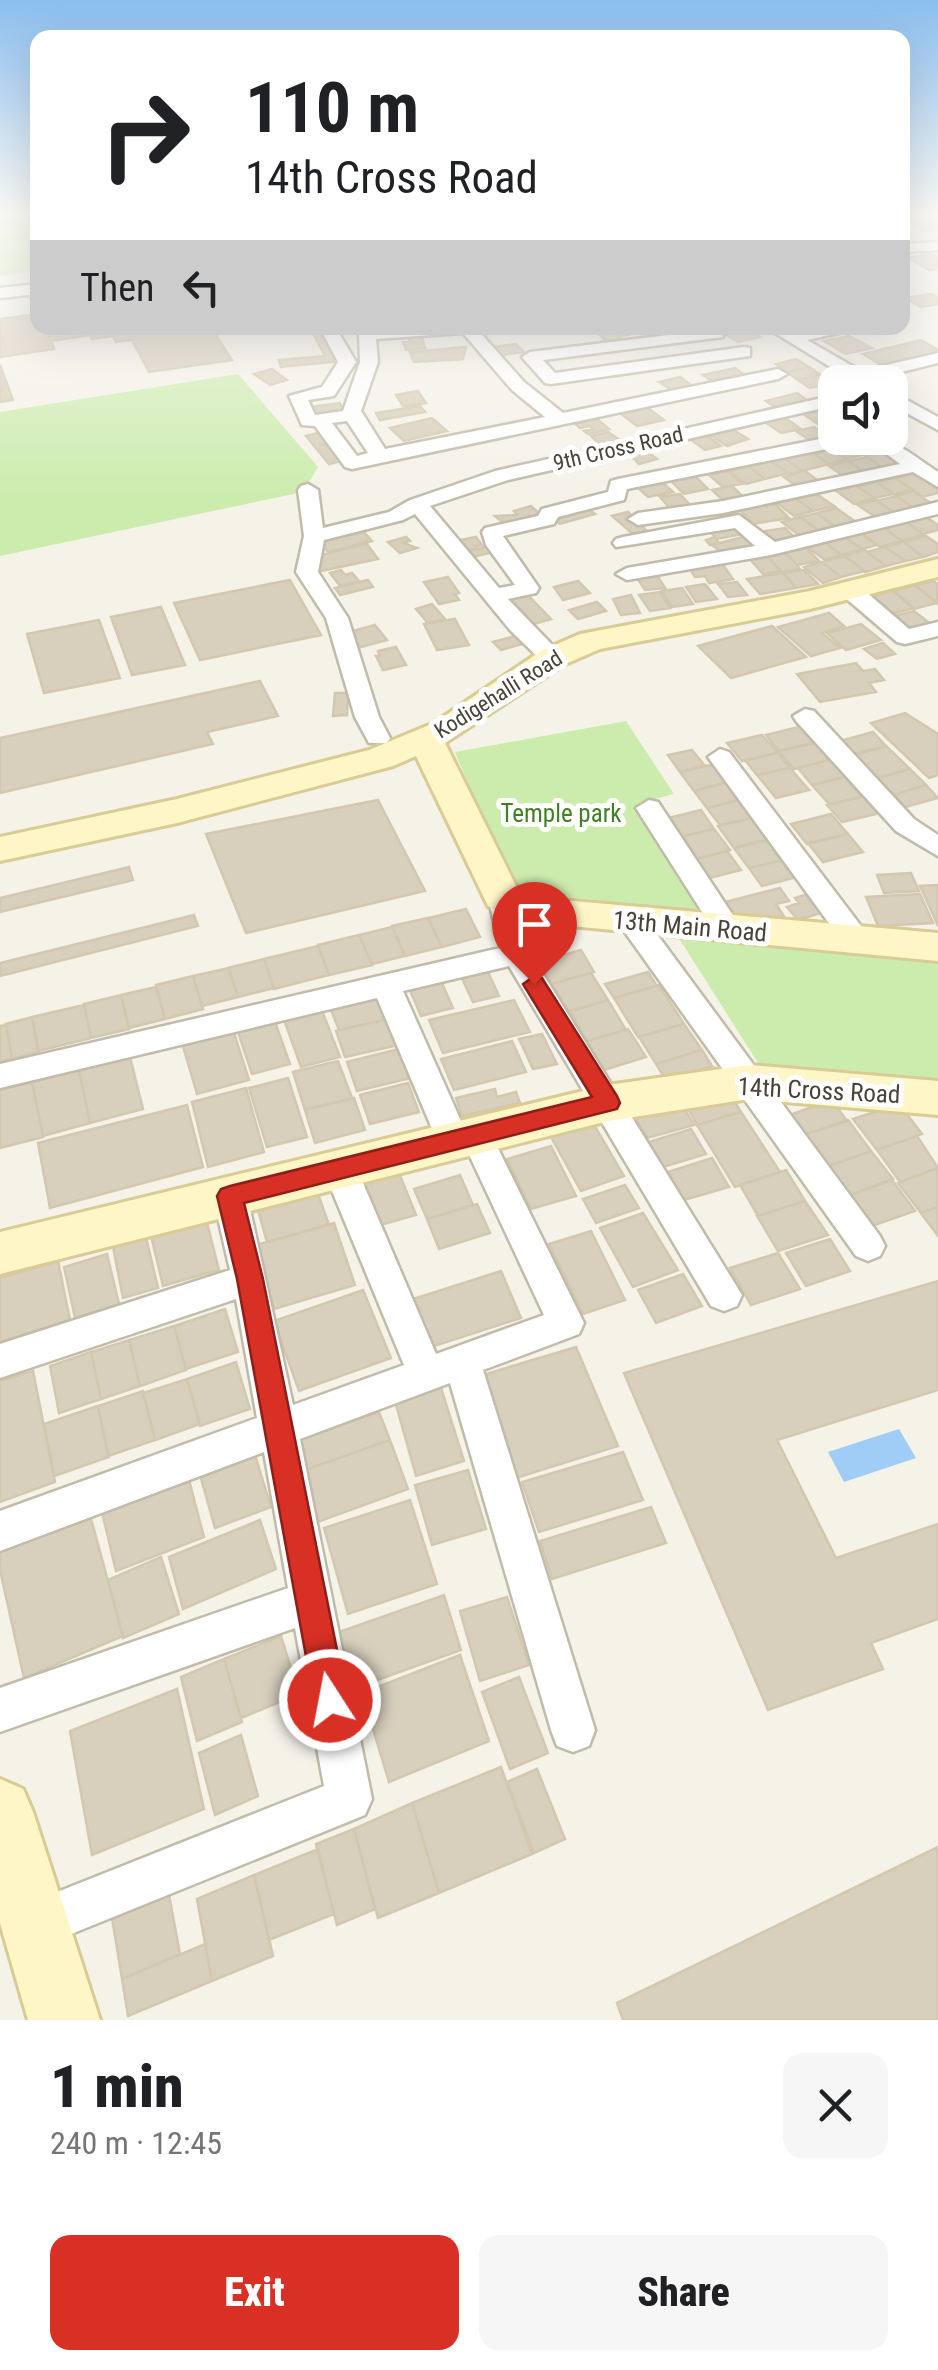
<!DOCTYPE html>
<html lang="en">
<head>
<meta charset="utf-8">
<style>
	:root { --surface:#fff; --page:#f6f6f6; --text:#202124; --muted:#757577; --accent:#d93025 }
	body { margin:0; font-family:"Roboto Condensed",sans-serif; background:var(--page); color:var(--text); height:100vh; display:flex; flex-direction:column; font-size:38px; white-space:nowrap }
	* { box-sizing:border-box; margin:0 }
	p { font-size:32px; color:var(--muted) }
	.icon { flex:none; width:55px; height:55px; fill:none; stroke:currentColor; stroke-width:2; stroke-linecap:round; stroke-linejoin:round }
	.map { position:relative; height:2020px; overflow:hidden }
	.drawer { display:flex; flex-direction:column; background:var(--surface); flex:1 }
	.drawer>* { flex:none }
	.guide { position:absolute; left:30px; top:30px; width:880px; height:305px; border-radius:20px; box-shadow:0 10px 40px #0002; background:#fff; color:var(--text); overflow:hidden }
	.tools { position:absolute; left:818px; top:365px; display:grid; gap:20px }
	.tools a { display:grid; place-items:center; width:90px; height:90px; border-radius:20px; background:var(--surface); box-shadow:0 10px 40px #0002; font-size:50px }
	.pin { position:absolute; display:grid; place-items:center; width:85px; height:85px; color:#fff; margin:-102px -42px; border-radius:50% 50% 50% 0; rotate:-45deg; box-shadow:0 0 10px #0007 }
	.pin .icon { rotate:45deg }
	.me { position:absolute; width:110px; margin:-55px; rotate:349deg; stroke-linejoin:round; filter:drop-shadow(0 0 8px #0008) }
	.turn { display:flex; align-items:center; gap:35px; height:210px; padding:0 50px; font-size:45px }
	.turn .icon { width:130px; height:130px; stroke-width:2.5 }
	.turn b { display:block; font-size:70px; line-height:85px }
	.then { display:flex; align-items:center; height:95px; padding:0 50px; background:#0003; gap:20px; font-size:38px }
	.round { display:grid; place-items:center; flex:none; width:105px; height:105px; border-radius:20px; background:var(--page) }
	.head { display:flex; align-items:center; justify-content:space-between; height:170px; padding:0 50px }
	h1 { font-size:60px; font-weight:800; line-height:75px }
	.cta { display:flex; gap:20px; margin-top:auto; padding:20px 50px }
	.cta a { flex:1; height:115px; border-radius:20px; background:var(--accent); color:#fff; font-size:40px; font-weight:800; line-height:115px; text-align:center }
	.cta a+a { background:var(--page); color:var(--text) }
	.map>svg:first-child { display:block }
	.green { fill:#ccecae }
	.water { fill:#a0cdf6 }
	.building { fill:#d8cfbc; stroke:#d3c8af; stroke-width:2.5 }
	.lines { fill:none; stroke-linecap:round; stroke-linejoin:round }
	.street-casing { stroke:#c1bba9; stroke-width:5 }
	.secondary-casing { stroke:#d9cb94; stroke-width:6 }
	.street { fill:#fff; fill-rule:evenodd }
	.secondary { fill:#fff6c8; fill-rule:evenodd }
	.route { fill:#d93025; stroke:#8d1f18; stroke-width:2.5 }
	.labels { text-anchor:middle; stroke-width:10; stroke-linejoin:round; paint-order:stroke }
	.far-street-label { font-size:22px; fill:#494336; stroke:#fff }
	.park-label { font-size:25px; fill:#408024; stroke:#fff }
	.street-label { font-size:25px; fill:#494336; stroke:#fff }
</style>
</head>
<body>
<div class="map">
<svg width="938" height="2020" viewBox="0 0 938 2020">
	<rect width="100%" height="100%" fill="#f5f2e8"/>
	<path class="green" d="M37,214V271L0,276V218Z
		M238,374L318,467L303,492L0,556V412Z
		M626,721L674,794L636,804L707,912L540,894L509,881L455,752Z
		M675,932L938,953V1083L758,1063Z"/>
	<path class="water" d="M899,1429L916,1458L844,1482L828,1452Z"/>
	<path class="building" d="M906,215H925L938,229L923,231Z
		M931,254L938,256V268L929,270L908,258Z
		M931,294L938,297V304L921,307L906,298Z
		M38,314V328H211L232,360L149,372L132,340L116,342L113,336L92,339L90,335L51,341L54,349L0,357V319Z
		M310,328H326L343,361L281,367L279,360L325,356Z
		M620,328L628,335L618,336L623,340L611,346L597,332Z
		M747,329L760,337L738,342L725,334Z
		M421,333L425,348L406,350L403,342L410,341L406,335Z
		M849,336L872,348L846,354L824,341Z
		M921,340L938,350V354L885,367L863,354Z
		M516,344L524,352L495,356L488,348Z
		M466,347L463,359L414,362L410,352Z
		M796,359L809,367L788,372L776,364Z
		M0,365L13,400L0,402Z
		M809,367L821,375L798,380L786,372Z
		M735,368L752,380L719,387L703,375Z
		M272,369L287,380L270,385L254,374Z
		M820,375L833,383L810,388L798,380Z
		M680,377L694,387L673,391L659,382Z
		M418,391L426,403L403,406L396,395Z
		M797,393L812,404L781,411L766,401Z
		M340,403L344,413L315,419L310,407Z
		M420,406L425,412L380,420L376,413Z
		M648,408L664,420L637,426L621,414Z
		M821,410L835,419V428L827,430L803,414Z
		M784,417L801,429L781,433L765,422Z
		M432,418L447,431L404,441L390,428Z
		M597,419L609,429L588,434L584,431L593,429L590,426L580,428L575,424Z
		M814,427L828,437L811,441L796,431Z
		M730,428L748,439L727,446L709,434Z
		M608,432L623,442L602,447L591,436Z
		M318,433L327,444L319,445L328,446L341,461L329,464L306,436Z
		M706,435L721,446L705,450L690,439Z
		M866,438L883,450L862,455L845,444Z
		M845,444L862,455L846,459L829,448Z
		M641,447L657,459L639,464L626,450Z
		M829,448L846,459L828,464L812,452Z
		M887,451L906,464L885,469L866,456Z
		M812,452L829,464L802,471L785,459Z
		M784,457L802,471L789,474L771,461Z
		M867,457L885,469L866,473L848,461Z
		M771,461L789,473L765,479L748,466Z
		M848,461L866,473L846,478L829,466Z
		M748,466L765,479L746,484L729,471Z
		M729,471L742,484L723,487L709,475Z
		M805,471L820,482L799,488L784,477Z
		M915,473L938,488V493L922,497L895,478Z
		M696,477L708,489L684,494L671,481Z
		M894,478H895L912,489L894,494L876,482Z
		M661,481L673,492L648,497L637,487Z
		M876,482L893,494L875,498L858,487Z
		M856,485L858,487L875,498L854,504L835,490Z
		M732,486L746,500L727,504L712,490Z
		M913,491L932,504L915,509L896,496Z
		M815,493L834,506L813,511L795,498Z
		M680,494L693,508L672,511L660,497Z
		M896,496L915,509L896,514L877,501Z
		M795,498L813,511L794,516L776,502Z
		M876,500L896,514L878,519L858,505Z
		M775,504L789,518L753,524L739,509Z
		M531,506L544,518L508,527L495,516L514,515L517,514L514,511Z
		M587,508L595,514L560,524L552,518Z
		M836,508L856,522L836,527L817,513Z
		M628,512L648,532L634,535L612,516Z
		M817,513L835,527L819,531L800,517Z
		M923,515L938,525V530L923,534L904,521Z
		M800,517L819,531L800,536L782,522Z
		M904,521L924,535L902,541L882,526Z
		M735,526L743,534L716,539L719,543L710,545L706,540L715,537L710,531Z
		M882,526L902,541L880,547L860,532Z
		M785,528L794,537L768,541L759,532Z
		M362,530L372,541L328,552L318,540Z
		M860,532L877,545L862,549L844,536Z
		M747,536L761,550L727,556L712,545Z
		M926,536L938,544V552L923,557L904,542Z
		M406,537L410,541L403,543L417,548L400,553L388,542Z
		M476,537L482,545L476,546L479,549L488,546L493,552L468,558L463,552L477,549H464L456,541Z
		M845,537L862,549L841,555L825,542Z
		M825,542L841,555H842L825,560L807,547Z
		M903,542H904L923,557L906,561L885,547Z
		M367,544L378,559L321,571L313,561L316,556Z
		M885,547L905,561L886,566L867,552Z
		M806,548L819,561L797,565L785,552Z
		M865,550L867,552L886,566L865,572L845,556Z
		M785,552L797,565L800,569L782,572L766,555Z
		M766,555L781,571L763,574L749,558Z
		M845,556L865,571L841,577L822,562Z
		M721,562L733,579L709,583L705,576L695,577L688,566Z
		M822,562L841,577L823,583L804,567Z
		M341,570L345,575L352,573L359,581L340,586L330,573Z
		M804,570L818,584L796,588L783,573Z
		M655,572L665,588L645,590L635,575Z
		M783,573L796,588L760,594L747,579Z
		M448,577L459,593L455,594L459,600L439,604L424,582Z
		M290,580L321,635L200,660L174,603Z
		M368,580L373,587L340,595L335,588Z
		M578,581L590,593L563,600L554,587Z
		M933,581L938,584L937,603L915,585Z
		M737,582L747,595L728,597L718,584Z
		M705,584L717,599L696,602L686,587Z
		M915,585L937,603L914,609L893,591Z
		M682,588L693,604L672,607L662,591Z
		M523,590L551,619L530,625L502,595Z
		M893,591L914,608L887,615L867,597Z
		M660,592L670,608L650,611L639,595Z
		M631,595L640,613L621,615L613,599Z
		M597,602L606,611L578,619L569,610Z
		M432,604L445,619L428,623L416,609Z
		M161,607L185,665L132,675L111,617Z
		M914,611L932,625L907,632L890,617Z
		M829,613L844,626L822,633L840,648L811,656L778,627Z
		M455,619L469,645L437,650L424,624Z
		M99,620L120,678L44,693L27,634Z
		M861,624L881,640L846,650L827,633Z
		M375,625L387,640L361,647L349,632Z
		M772,626L806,657L731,678L698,646Z
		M519,635L526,643L501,650L493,642Z
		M883,643L895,654L877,659L864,649Z
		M396,647L406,665L383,670L376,656H380L378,651Z
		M856,663L863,671L875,669L884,680L869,683L876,692L820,702L797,674Z
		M260,681L278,716L207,732L213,744L0,793V738Z
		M335,693H348L347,715L333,716Z
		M905,713L938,734V775L929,778L871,723Z
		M803,726L817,742L779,751L766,735Z
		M873,732L886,746L854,754L840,741Z
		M762,735L778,753L742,761L727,743Z
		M815,743L830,760L794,769L779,751Z
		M886,746L910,769L877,778L853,755Z
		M692,750L705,766L680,772L668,755Z
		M778,753L790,768L757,775L745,760Z
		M830,760L845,777L812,785L798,768Z
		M715,764L729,782L694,791L680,772Z
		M790,768L809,790L776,798L757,775Z
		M910,769L926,785L893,795L877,778Z
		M845,777L862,797L829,804L812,785Z
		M728,782L742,799L707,808L694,791Z
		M926,785L938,798L905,807L893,795Z
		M865,796L880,813L842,822L827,805Z
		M742,799L756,817L720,825L707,808Z
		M378,800L425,891L246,933L206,834Z
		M701,810L714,829L678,838L664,819Z
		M831,814L848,834L807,844L791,824Z
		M756,817L773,838L734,848L718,826Z
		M714,829L730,850L692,860L676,838Z
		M848,834L863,852L823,862L808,843Z
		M772,839L788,859L749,868L734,848Z
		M727,851L741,870L705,879L692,860Z
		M788,859L801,876L762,886L749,868Z
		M129,867L133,880L0,912V898Z
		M911,873L919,891L884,893L877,875Z
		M938,885V926L920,886Z
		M780,888L789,901L776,904L785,918L729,915L721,903Z
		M808,894L824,912L798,920L787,907L799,903L795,898Z
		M920,894L933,923L878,926L866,897Z
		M466,909L480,937L442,947L428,918Z
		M194,915L198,926L0,976V963Z
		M428,918L442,947L405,956L392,926Z
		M392,927L405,956L372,964L359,935Z
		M359,935L372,965L329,975L318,945Z
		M318,946L329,975L274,989L264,959Z
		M581,950L594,972L552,984L539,962Z
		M264,959L274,988L238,997L228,968Z
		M229,968L238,997L202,1006L193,976Z
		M487,970L499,996L473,1002L461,976Z
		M648,972L657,986L614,998L605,984Z
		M591,973L608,1000L569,1012L552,984Z
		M193,976L203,1009L165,1019L156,985Z
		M441,981L453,1008L421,1016L409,988Z
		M659,985L684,1024L638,1037L614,998Z
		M156,987L165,1019L129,1028L121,995Z
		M378,993L388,1019L339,1030L329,1005Z
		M121,995L129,1029L91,1038L84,1004Z
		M514,1000L530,1032L443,1053L429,1020Z
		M608,1000L626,1030L587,1041L570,1011Z
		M84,1005L91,1038L38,1051L32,1017Z
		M321,1008L340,1057L301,1067L283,1017Z
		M32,1017L39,1052L12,1059L6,1024Z
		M274,1019L290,1064L252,1074L237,1029Z
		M388,1019L398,1045L345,1057L336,1031Z
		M684,1024L702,1050L656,1064L639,1037Z
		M6,1025L12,1059L0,1062V1026Z
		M628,1029L646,1057L604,1070L587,1041Z
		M233,1030L249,1080L197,1094L182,1043Z
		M542,1034L557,1064L533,1069L519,1039Z
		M512,1041L526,1072L454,1090L441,1059Z
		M399,1049L410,1078L357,1091L347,1062Z
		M702,1050L712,1066L666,1080L656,1064Z
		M130,1057L143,1109L90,1123L79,1071Z
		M338,1061L352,1098L305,1110L293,1072Z
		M79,1070L90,1123L43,1136L32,1082Z
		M288,1078L307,1137L267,1147L249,1088Z
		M32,1082L43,1137L0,1148V1090Z
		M408,1083L419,1112L370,1124L360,1095Z
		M246,1088L264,1152L208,1167L192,1102Z
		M495,1089L497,1097L516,1092L520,1103L462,1116L456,1098Z
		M729,1092L741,1112L697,1125L686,1105Z
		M354,1098L365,1130L315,1143L305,1110Z
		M832,1100L847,1121L804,1135L790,1115Z
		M680,1102L694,1125L647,1138L634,1115Z
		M899,1104L922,1134L877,1150L853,1119Z
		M187,1105L203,1167L50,1208L38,1143Z
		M741,1112L780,1172L735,1187L697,1125Z
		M848,1120L871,1151L826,1167L804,1135Z
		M593,1123L624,1176L581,1191L551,1137Z
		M691,1129L706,1154L663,1167L649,1142Z
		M917,1136L938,1168L900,1182L877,1150Z
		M551,1146L576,1196L531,1209L507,1159Z
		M871,1151L893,1179L850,1195L829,1166Z
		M712,1158L729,1187L684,1200L668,1172Z
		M397,1168L416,1215L370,1228L352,1181Z
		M938,1168V1207L921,1213L898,1183Z
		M786,1170L805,1201L758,1216L740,1185Z
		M460,1175L473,1205L427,1219L414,1189Z
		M892,1180L915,1211L872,1226L850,1195Z
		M625,1185L639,1208L596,1223L583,1199Z
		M317,1191L329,1225L267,1242L257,1207Z
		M805,1201L828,1235L778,1251L757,1216Z
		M477,1204L490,1233L439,1249L427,1219Z
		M938,1207V1236L921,1213Z
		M643,1213L678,1270L633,1287L600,1228Z
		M205,1215L219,1270L163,1286L150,1231Z
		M334,1223L355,1285L274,1309L256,1245Z
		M591,1231L625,1300L583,1314L549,1244Z
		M145,1233L158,1288L123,1298L112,1242Z
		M830,1239L850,1271L806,1286L786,1253Z
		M778,1253L800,1289L751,1305L730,1268Z
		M107,1254L119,1304L75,1318L64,1267Z
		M58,1261L70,1320L0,1342V1278Z
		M501,1271L521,1318L428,1348L410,1300Z
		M683,1274L702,1306L656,1323L638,1290Z
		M938,1281V1390L777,1440L836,1558L938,1524V1619L871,1643L883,1669L768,1710L624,1373Z
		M363,1290L391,1358L299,1391L274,1321Z
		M225,1309L238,1352L186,1369L174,1326Z
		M174,1326L186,1370L140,1386L129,1340Z
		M129,1340L140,1386L101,1399L91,1352Z
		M576,1347L618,1446L513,1479L476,1377Z
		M91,1352L101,1399L59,1413L50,1366Z
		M236,1362L250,1409L200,1426L187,1379Z
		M33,1371L55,1482L0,1502V1381Z
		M187,1379L200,1424L155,1440L143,1393Z
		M441,1388L464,1461L416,1476L395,1401Z
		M143,1391L155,1440L108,1456L98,1406Z
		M98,1406L109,1457L54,1476L44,1424Z
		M379,1412L390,1440L305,1470L295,1441Z
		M390,1440L408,1489L315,1523L299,1472Z
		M623,1452L643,1500L539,1532L522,1482Z
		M255,1455L271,1507L215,1528L200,1475Z
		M468,1470L486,1529L432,1545L415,1485Z
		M189,1480L204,1537L116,1571L102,1512Z
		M410,1500L437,1584L348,1614L324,1528Z
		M651,1507L666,1543L552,1579L540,1541Z
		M90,1515L123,1636L24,1678L0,1570V1552Z
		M260,1520L276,1569L183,1609L169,1557Z
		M161,1557L179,1614L123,1638L108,1580Z
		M444,1595L461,1650L352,1689L336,1633Z
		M507,1597L529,1665L480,1681L460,1611Z
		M281,1636L299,1694L241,1718L224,1659Z
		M460,1655L489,1741L389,1782L362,1693Z
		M224,1659L242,1722L197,1741L181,1677Z
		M519,1677L548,1753L510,1769L482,1692Z
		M177,1689L204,1809L92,1855L70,1731Z
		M241,1735L258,1796L215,1815L199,1753Z
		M501,1767L532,1854L439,1893L412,1803Z
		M537,1769L565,1839L534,1853L507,1782Z
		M412,1803L439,1893L378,1918L354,1829Z
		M354,1829L375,1909L337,1925L316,1844Z
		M938,1847V2020H623L617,2003Z
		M318,1849L334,1914L269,1940L254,1875Z
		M254,1875L273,1956L212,1981L197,1899Z
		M169,1895L180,1954L122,1979L112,1918Z
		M205,1944L212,1981L128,2016L122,1979Z"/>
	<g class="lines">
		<g class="street-casing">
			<path id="street" d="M938,242V250L902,252V244Z
				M38,284V294L0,298V288Z
				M320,328H336L356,362L334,396L308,400L315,415L343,411L360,362L359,335L367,330L476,328L524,382L563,413L778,369L787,374L778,379L352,469L345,467L315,426L302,425L289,396L322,387L338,362ZM463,333L512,390L545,417L385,449L361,411L378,362L376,339ZM347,421L368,453L357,456L332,423Z
				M767,328H786L795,333L850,328L848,331L807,340L861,371L938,353V363L873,379L875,382H855Z
				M717,329L723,331V337L543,360L555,373L744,347L750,348V356L551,384L545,383L522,357L530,352Z
				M890,391L938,417V430L890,404Z
				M822,398L831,403L828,407L508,480L430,506L499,588L515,585L486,545L482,532L485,528L538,516L542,509L608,492L611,481L618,479L835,436L861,438L852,444L627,489L624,500L558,517L554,524L503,536L539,588L536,593L508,599L560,653L563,658L560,663H544L510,630L415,514L403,520L324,540L318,572L348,618L379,717L390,738L387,743H369L355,717L326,618L296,572L304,536L298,490L301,486L308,484L318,490L323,528L389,512L410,500L495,471Z
				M865,438C893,436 914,457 938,472V487L913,472L723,513L638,525L628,519L638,513L723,501L900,464Z
				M938,502V514L771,555L627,580L616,574L627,568L755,546L735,528L616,547L613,543L616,539L623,537L739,515L775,542Z
				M850,584L858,585L909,629L938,622V636L905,644L897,642L842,595L839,590L842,585Z
				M805,709L814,711L914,819L938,835V856L896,831L796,721L793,716Z
				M720,749L729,752L867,934L871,941L867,948H847L708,757Z
				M649,800L658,802L738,923L742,930L738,937H718L636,808Z
				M502,888L512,890L516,897L530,953L742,1295L737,1306L724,1311L711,1306L509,966L403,991L464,1128L476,1122L487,1126L584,1323L579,1334L483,1370L595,1730L589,1746L573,1752L557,1746L551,1730L450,1383L300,1439L372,1799L365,1815L34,1949L17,1942L10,1925L17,1908L324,1786L295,1628L0,1732V1688L288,1588L264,1452L0,1551V1511L257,1418L236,1299L0,1378V1344L230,1270L213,1196L218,1186L230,1182L242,1186L247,1196L293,1405L404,1365L323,1169L328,1160L340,1156L352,1160L357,1169L436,1354L544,1315L466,1148L453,1154L441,1150L377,998L0,1088V1064L500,948L488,897L492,890Z
				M632,911L642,914L880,1236L885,1246L880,1256L868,1261L856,1256L622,928L618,921L622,914Z"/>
		</g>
		<g class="secondary-casing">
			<path id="secondary" d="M938,559V577L810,609L600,649L563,665L445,743L517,888L539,898L938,933V961L519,921L488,906L416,756L393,766L177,823L0,861V837L177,799L369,750L434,723L541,651L580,634L810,591Z
				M749,1065L938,1081V1115L749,1099L608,1121L0,1274V1232L608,1085Z
				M0,1779L23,1789L33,1812L100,2020H28L0,1923Z"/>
		</g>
		<use href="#street" class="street"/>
		<use href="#secondary" class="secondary"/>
	</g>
	<linearGradient id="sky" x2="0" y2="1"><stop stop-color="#8bbeee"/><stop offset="0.43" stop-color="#faf9f5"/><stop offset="1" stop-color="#faf9f5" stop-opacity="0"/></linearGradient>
	<rect width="938" height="497" fill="url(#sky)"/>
	<path class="route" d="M534,976L542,978L617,1096L620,1103L617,1109L244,1203L263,1279L347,1700L342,1711L330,1716L319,1711L314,1700L237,1279L217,1196L221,1189L230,1186L592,1097L523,984Z"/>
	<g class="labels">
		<g class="far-street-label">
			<text transform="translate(618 448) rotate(-13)" y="8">9th Cross Road</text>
			<text transform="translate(498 694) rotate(-32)" y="8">Kodigehalli Road</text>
		</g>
		<g class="park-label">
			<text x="561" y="822">Temple park</text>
		</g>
		<g class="street-label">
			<text transform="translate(690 926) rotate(5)" y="9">13th Main Road</text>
			<text transform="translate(819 1090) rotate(3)" y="9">14th Cross Road</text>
		</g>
	</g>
</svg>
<div class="tools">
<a><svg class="icon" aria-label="sound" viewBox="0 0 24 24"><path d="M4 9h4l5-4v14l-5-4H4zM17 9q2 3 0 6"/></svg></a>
</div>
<div class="pin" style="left:534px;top:984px;background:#d93025"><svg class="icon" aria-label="arrive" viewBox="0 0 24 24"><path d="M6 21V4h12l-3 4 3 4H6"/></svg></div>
<svg class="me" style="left:330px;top:1700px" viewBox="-20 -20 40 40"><circle r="17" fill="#d93025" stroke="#fff" stroke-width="3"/><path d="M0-11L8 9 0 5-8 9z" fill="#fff"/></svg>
<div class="guide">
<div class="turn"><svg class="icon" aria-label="right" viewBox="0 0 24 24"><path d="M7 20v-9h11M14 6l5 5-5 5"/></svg><div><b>110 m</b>14th Cross Road</div></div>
<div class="then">Then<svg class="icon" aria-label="left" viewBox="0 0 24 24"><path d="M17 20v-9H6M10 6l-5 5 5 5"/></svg></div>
</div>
</div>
<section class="drawer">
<div class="head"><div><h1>1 min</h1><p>240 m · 12:45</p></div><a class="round"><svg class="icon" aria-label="close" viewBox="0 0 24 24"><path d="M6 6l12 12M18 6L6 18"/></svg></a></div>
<div class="cta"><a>Exit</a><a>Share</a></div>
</section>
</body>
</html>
